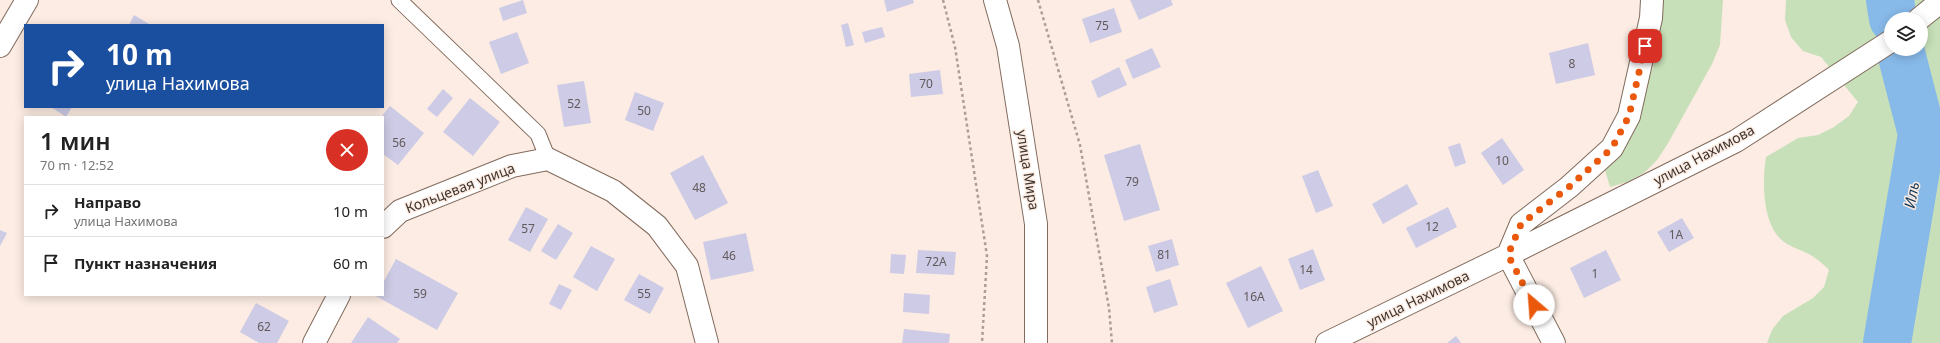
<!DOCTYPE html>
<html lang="ru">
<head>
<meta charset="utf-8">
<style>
	:root { --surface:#fff; --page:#f6f6f6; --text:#222; --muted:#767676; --line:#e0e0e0 }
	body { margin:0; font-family:"Noto Sans",sans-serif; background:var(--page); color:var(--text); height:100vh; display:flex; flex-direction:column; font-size:15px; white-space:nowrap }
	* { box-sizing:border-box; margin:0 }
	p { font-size:13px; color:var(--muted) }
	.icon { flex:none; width:22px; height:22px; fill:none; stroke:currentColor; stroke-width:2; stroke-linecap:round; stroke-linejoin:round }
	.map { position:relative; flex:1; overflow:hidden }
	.drawer { position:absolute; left:24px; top:116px; width:360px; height:180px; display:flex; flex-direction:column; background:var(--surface); border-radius:0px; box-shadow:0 2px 10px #0003 }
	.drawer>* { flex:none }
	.banner { position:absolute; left:24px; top:24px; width:360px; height:84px; border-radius:0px; box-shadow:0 2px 10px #0003; background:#1a4fa0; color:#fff; overflow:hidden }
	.tools { position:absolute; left:1884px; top:12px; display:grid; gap:8px }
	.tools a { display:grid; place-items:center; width:44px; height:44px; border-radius:50%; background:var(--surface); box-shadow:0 2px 10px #0003; font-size:20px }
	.pin { position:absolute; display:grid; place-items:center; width:34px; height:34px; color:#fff; margin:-17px; border-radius:8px; box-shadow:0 2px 6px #0006 }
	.me { position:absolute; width:44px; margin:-22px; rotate:333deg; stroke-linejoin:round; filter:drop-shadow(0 0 3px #0008) }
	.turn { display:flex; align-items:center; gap:14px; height:84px; padding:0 16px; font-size:18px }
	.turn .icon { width:52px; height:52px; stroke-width:2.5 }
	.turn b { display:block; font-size:28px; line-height:34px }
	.round { display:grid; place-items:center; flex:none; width:42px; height:42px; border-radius:21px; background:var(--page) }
	.summary { display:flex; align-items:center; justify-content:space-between; height:68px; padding:0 16px }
	h1 { font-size:24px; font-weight:600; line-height:30px }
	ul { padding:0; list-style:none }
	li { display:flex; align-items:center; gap:12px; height:52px; padding:0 16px; border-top:1px solid var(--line) }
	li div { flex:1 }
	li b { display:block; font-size:15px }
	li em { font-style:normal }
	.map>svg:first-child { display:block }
	.green { fill:#c7e0b9; fill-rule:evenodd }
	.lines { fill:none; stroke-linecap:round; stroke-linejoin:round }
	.river { stroke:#87b9e9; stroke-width:48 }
	.building { fill:#cdcbe5 }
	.service-casing { stroke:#826b5d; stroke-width:17 }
	.minor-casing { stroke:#826b5d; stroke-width:24 }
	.trunk-casing { stroke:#826b5d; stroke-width:24 }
	.path { stroke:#ac9e97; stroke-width:2.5; stroke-dasharray:3 3; stroke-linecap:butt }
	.service { stroke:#fff; stroke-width:15 }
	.minor { stroke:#fff; stroke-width:22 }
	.trunk { stroke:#fff; stroke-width:22 }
	.route { stroke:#ea580c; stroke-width:7; stroke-dasharray:0 12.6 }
	.labels { text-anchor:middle; stroke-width:3; stroke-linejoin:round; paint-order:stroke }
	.number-label { font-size:12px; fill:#625a5c }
	.street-label { font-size:14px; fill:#3f352f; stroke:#fcece3 }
	.water-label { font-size:15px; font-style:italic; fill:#153a59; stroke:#fcece3 }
</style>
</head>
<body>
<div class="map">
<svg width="1940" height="343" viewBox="0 0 1940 343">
	<rect width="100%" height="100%" fill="#fcece3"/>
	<path class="green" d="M1659,0H1723L1720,45L1712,64L1667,145L1657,160L1644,173L1627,182L1610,187L1605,170L1614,157L1653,68Z
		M1786,0H1940V343H1767L1772,330L1783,316L1813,298L1824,287L1829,270C1825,266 1820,261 1815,258C1806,251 1794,249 1784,242C1762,226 1762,181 1766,157L1798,138L1818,135L1834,127L1849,116L1858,102L1821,57L1803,51L1791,37L1785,20ZM1891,19H1921V49H1891Z"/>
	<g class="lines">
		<path class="river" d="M1890,0L1893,19
			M1887,343L1922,134L1900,49"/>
	</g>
	<path class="building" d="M523,0L527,13L503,21L499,8Z
		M884,0H913L914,3L887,12Z
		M1130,0H1171L1173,5L1139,20Z
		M1114,8L1122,32L1090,43L1082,19Z
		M134,15L151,25H129Z
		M848,23L854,45L846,47L841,25Z
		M882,27L885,37L865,43L862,32Z
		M517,32L529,63L501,74L489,42Z
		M1588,43L1595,75L1556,84L1549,53Z
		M1152,48L1161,67L1133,79L1125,60Z
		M1119,67L1127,85L1098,98L1091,81Z
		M940,70L943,94L911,97L909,74Z
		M584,81L591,123L564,127L557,85Z
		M443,89L453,98L437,117L427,109Z
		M635,92L664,103L653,131L625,120Z
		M470,98L500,122L473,156L443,132Z
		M390,106L424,133L398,165L383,154V117H381Z
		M51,107H72L66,117Z
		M1502,138L1524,170L1503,185L1481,153Z
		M1460,143L1466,163L1455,167L1448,147Z
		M1140,144L1160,210L1124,221L1104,155Z
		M703,155L728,203L695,220L670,173Z
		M1318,170L1333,206L1316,213L1302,176Z
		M1407,184L1418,204L1383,224L1372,204Z
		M526,207L548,219L530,252L508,240Z
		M1448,207L1457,227L1416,248L1406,228Z
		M1682,218L1694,238L1669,252L1657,232Z
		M558,224L573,233L556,260L541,251Z
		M0,230L7,233L0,246Z
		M746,233L754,271L711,280L703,242Z
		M1172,239L1179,265L1156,272L1148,246Z
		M591,246L615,259L597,291L573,277Z
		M1313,249L1325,280L1300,290L1288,259Z
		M918,250L956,252L954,275L916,273Z
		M1606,250L1621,280L1584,298L1570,268Z
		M891,254L906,255L904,274L890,273Z
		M396,259L458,293L437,330L374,295H383V283Z
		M1261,266L1283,311L1248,328L1226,283Z
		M639,274L664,288L650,314L624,300Z
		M1170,279L1178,305L1154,313L1146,287Z
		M559,284L572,290L561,310L549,304Z
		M904,293L930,295L929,314L903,312Z
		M256,303L289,321L277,343H259L240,332Z
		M368,317L400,339L397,343H351Z
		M904,329L950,334L949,343H902Z
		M1456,336L1461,343H1447Z"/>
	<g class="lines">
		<g class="service-casing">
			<path id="service" d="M399,0L538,134L548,159"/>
		</g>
		<g class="minor-casing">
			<path id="minor" d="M1919,19L1940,2
				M0,46L27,0
				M383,227L400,211L512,166L548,159L613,191L657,226L687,266L707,343
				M314,343L339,295
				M1327,343L1508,255L1736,141L1891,41
				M1554,343L1508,255L1521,224L1569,187L1612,148L1629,116L1651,18L1652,0"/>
		</g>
		<g class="trunk-casing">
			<path id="trunk" d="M995,0L1008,46L1036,224V343"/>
		</g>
		<path class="path" d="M943,0L955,47L987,256L982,343
			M1038,0L1080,145L1109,308L1112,343"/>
		<use href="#service" class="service"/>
		<use href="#minor" class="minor"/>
		<use href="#trunk" class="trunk"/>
	</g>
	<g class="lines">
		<path class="route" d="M1534,305L1508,255L1521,224L1569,187L1612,148L1629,116L1645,46"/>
	</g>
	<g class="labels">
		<g class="number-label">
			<text x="1102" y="30">75</text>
			<text x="1572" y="68">8</text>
			<text x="926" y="88">70</text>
			<text x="574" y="108">52</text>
			<text x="644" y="115">50</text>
			<text x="399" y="147">56</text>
			<text x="1502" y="165">10</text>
			<text x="1132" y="186">79</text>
			<text x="699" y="192">48</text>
			<text x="1432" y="231">12</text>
			<text x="528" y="233">57</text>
			<text x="1676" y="239">1А</text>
			<text x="1164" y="259">81</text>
			<text x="729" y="260">46</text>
			<text x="936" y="266">72А</text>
			<text x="1306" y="274">14</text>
			<text x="1595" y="278">1</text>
			<text x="420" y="298">59</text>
			<text x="644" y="298">55</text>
			<text x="1254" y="301">16А</text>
			<text x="264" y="331">62</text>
		</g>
		<g class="street-label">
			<text transform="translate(1704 155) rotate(-28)" y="5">улица Нахимова</text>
			<text transform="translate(1028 170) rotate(81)" y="5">улица Мира</text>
			<text transform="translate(460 188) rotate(-21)" y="5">Кольцевая улица</text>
			<text transform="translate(1418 299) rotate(-26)" y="5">улица Нахимова</text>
		</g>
		<g class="water-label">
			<text transform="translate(1912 195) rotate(-80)" y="5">Иль</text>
		</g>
	</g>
</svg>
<div class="tools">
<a><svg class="icon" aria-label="layers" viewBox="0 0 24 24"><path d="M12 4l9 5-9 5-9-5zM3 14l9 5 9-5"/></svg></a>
</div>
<div class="pin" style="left:1645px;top:46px;background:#d93025"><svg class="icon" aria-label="arrive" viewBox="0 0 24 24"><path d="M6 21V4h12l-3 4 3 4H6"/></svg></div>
<svg class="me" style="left:1534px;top:305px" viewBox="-20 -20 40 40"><circle r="19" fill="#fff"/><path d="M0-13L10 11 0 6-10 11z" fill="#ea580c"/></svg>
<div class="banner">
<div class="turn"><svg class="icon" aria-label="right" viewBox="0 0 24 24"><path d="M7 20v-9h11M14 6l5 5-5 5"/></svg><div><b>10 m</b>улица Нахимова</div></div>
</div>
<section class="drawer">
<div class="summary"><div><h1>1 мин</h1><p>70 m · 12:52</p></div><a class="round" style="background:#d93025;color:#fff"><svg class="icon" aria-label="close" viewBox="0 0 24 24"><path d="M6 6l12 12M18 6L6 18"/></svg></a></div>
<ul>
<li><svg class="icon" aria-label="right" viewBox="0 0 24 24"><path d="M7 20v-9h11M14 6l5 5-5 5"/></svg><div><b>Направо</b><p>улица Нахимова</p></div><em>10 m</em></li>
<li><svg class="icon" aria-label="arrive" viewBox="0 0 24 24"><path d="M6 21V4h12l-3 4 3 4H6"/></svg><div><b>Пункт назначения</b></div><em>60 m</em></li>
</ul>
</section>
</div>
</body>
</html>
